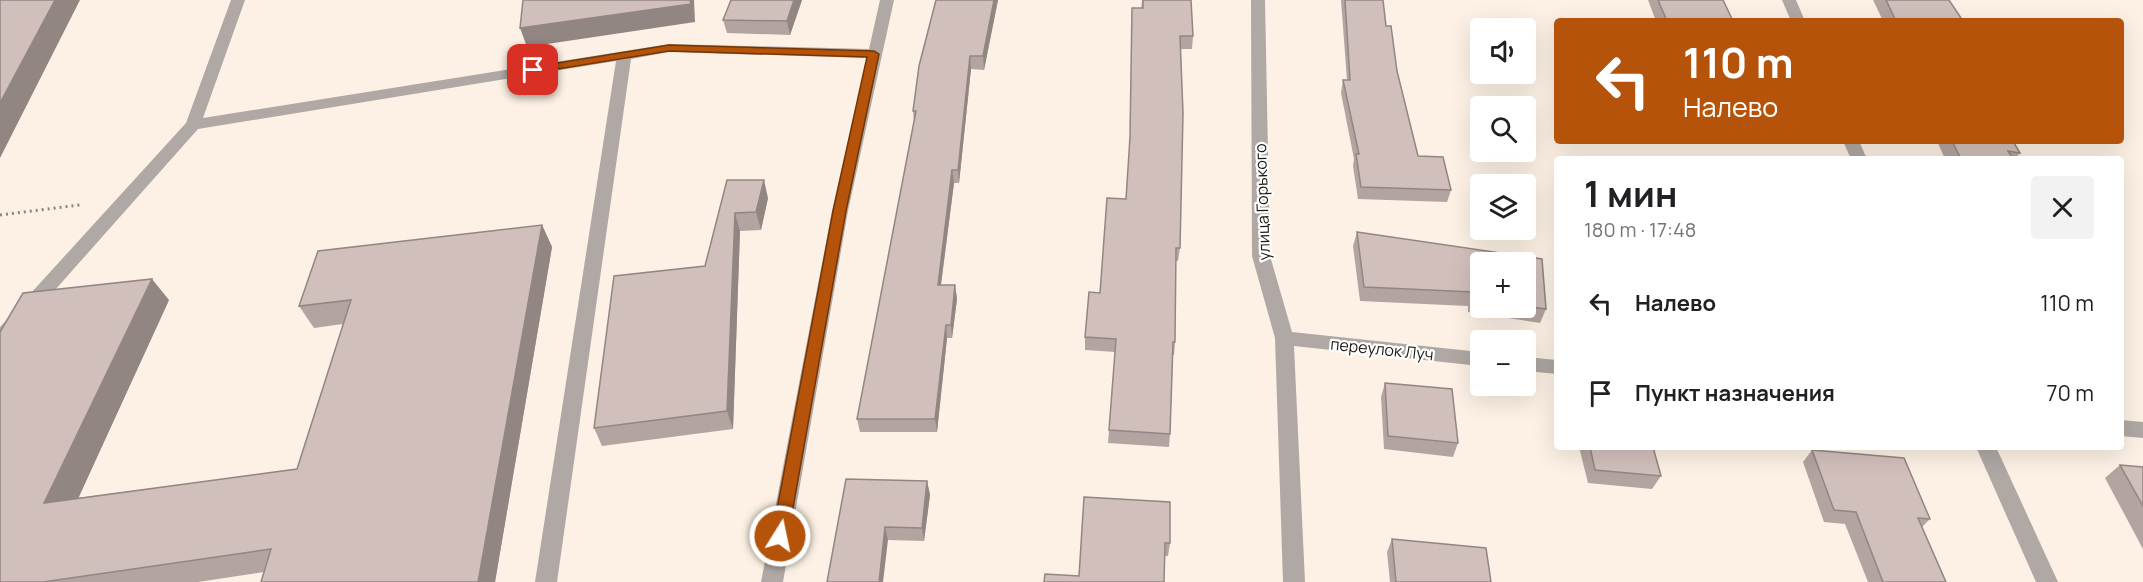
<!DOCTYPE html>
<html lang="ru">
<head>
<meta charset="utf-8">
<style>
	:root { --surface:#fff; --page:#f2f2f2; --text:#202124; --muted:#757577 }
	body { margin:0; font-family:Manrope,sans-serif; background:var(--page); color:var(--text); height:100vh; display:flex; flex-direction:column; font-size:22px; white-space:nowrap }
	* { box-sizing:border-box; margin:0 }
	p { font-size:20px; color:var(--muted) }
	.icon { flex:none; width:33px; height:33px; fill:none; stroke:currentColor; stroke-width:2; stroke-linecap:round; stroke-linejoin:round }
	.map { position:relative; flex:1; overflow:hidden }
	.details { position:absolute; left:1554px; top:156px; width:570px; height:294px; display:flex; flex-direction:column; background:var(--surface); border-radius:6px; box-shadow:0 6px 24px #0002 }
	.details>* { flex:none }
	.banner { position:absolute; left:1554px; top:18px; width:570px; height:126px; border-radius:6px; box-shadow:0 6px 24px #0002; background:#b45309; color:#fff; overflow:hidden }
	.buttons { position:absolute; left:1470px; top:18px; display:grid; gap:12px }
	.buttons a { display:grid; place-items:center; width:66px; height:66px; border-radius:6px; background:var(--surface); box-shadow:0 6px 24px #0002; font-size:30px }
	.pin { position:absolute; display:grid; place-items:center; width:51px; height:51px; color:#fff; margin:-26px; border-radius:12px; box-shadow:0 3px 9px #0006 }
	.me { position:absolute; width:66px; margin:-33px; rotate:10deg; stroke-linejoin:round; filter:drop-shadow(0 0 4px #0008) }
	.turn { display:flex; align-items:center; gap:21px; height:126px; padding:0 30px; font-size:27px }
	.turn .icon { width:78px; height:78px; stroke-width:2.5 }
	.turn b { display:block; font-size:42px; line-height:51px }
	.round { display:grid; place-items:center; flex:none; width:63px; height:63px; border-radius:6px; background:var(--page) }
	.summary { display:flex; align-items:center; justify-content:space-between; height:102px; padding:0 30px }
	h1 { font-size:36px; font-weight:700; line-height:45px }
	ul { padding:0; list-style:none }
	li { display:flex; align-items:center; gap:18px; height:90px; padding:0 30px }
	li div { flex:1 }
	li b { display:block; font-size:22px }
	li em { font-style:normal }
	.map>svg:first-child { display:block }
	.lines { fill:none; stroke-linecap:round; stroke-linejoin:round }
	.path { stroke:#8e877e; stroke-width:3; stroke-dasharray:2 4; stroke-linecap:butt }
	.minor { fill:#afa8a4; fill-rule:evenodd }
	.wall { fill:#b4a4a1; fill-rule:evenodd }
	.shaded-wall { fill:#928683 }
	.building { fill:#d1bfbb; stroke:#928683; stroke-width:1.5 }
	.route { fill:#b45309; stroke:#753606; stroke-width:1.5 }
	.labels { text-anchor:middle; stroke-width:4.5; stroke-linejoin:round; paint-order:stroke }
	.street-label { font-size:16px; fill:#1d1914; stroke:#fff }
</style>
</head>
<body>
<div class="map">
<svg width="2143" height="582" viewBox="0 0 2143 582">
	<rect width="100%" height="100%" fill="#fcf1e4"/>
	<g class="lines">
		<path class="path" d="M0,215L80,205"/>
		<path class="minor" d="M231,0H245L203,118L669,44L869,49L880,0H894L848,211L783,582H761L832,211L867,58L669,52L631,59L557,582H535L616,61L198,129L7,344L0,346V327L186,123Z
			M1251,0H1265L1270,256L1292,332L1480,352V366L1294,346L1305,582H1283L1275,338L1252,256Z
			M1782,0H1796L1805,21H1791Z
			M1843,141H1859L1867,159H1851Z
			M1526,357L1557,360V374L1526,371Z
			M2121,420L2143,422V438L2121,436Z
			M1976,447H1996L2058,582H2036Z"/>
	</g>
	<path class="wall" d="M802,0L790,35L727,33L723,20Z
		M998,0L984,70L971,69L959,183H954L941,285H955L957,299L952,338H947L937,432H860L857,419L914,123L913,111Z
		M1142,0H1191L1193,36L1192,49H1181L1180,248L1178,261H1176L1175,342L1174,355H1173L1170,434L1169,447L1108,443L1115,352L1085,350V337L1100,293L1126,199L1130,147Z
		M1341,0H1383L1386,26L1418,156L1451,190L1447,202L1358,199L1353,166L1354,159L1341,93L1343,80H1347Z
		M1648,0H1723L1733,21H1656Z
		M1873,0H1949L1963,21H1883Z
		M1937,141H2013L2020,153L2015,159H1945Z
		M727,180L768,198L761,230L740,231L733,429L602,446L594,428L705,266Z
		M542,225L552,247L495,582H261L264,572L198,582H0L169,300L78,498L297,469L343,324L314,328L299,306Z
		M1357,232L1542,259L1546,309L1540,323L1468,312V306L1360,301L1353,246ZM1480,262H1526V308H1480Z
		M1385,383L1458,443L1453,457L1384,449L1381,397Z
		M1579,447H1653L1661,476L1652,489L1588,483Z
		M1812,450L1930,519L1922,527L1946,582H1868L1845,524L1824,522L1803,462Z
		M2120,465L2143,467V549L2105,478Z
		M927,481L930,495L924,541L888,540L827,582Z
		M1084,497L1170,543L1168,556H1165L1079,576Z
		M1392,539L1491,582H1390L1387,552Z"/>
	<path class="shaded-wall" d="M55,0H80L0,158V103Z
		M690,0H694L695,22L527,47L520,28Z
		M794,0H802L790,35L787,21Z
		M994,0H998L984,70L983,56Z
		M970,56L971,69L959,183L958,170Z
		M952,170L954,183L939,299L938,285Z
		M764,180L768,198L761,230L756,212Z
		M735,213L740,231L733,429L727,411Z
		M542,225L552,247L495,582H478Z
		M152,279L169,300L67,523L44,503Z
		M955,285L957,299L952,338L951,325Z
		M946,325L947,338L937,432L935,419Z
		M927,481L930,495L924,541L922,528Z
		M885,527L888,540L883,582H879Z"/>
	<path class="building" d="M0,0H55L0,103Z
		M523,0H690L691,4L520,28Z
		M731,0H794L787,21L723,20Z
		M936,0H994L983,56H970L958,170H952L938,285H955L951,325H946L935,419H857L916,111H913L919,66Z
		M1143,0H1191L1193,36H1180L1183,113L1180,248H1176L1175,342H1173L1170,434L1109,430L1116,339L1085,337L1089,292L1100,293L1107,198L1126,199L1130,137L1132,8H1143Z
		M1345,0H1383L1386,26H1391L1397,71L1418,156L1443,157L1451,190L1361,187L1356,154H1359L1343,80H1350Z
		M1658,0H1723L1733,21H1667Z
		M1886,0H1949L1963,21H1896Z
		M1952,141H2013L2020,153L2008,151L2013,159H1961Z
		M727,180H764L756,212L735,213L727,411L594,428L614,276L705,266Z
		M542,225L478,582H261L271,549L43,582H0V332L23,293L152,279L44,503L297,469L351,300L299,306L318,251Z
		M1357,232L1542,259L1546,309L1526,306V262H1480V299L1473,298V292L1364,287Z
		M1385,383L1452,389L1458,443L1388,436Z
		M1590,447H1653L1661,476L1595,470Z
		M1812,450L1904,458L1930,519L1918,518L1946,582H1883L1856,512L1834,510Z
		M2120,465L2143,467V506Z
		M846,479L927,481L922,528L885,527L879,582H827Z
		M1084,497L1170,502V543H1165L1164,582H1044L1045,574L1079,576Z
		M1392,539L1486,548L1491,582H1396Z"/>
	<path class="route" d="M669,45L874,51L879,54L846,211L788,536L786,541L780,543L775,541L772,536L833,211L867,57L669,51L533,73L528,70L533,67Z"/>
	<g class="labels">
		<g class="street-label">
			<text transform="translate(1262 202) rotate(-92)" y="6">улица Горького</text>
			<text transform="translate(1382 349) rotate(6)" y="6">переулок Луч</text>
		</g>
	</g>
</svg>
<div class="buttons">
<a><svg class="icon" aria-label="sound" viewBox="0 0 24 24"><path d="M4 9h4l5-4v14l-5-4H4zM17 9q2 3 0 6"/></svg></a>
<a><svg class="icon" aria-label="search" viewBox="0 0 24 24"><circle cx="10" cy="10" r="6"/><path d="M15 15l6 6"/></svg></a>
<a><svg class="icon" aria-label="layers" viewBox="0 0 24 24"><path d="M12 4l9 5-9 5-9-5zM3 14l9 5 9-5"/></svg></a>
<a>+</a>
<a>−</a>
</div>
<div class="pin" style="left:533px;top:70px;background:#d93025"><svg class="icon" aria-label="arrive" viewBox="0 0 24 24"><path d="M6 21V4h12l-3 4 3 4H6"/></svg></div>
<svg class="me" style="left:780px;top:536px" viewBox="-20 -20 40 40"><circle r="17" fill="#b45309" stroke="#fff" stroke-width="3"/><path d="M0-11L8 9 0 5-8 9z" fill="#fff"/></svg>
<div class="banner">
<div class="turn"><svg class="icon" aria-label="left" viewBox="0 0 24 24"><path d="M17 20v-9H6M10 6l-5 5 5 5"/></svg><div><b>110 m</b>Налево</div></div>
</div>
<section class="details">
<div class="summary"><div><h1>1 мин</h1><p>180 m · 17:48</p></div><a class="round"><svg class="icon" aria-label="close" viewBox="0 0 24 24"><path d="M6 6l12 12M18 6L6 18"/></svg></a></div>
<ul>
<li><svg class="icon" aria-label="left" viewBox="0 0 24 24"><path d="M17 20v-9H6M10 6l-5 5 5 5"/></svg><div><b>Налево</b></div><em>110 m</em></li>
<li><svg class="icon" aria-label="arrive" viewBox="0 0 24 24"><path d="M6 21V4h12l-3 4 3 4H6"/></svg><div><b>Пункт назначения</b></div><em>70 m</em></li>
</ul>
</section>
</div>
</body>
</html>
